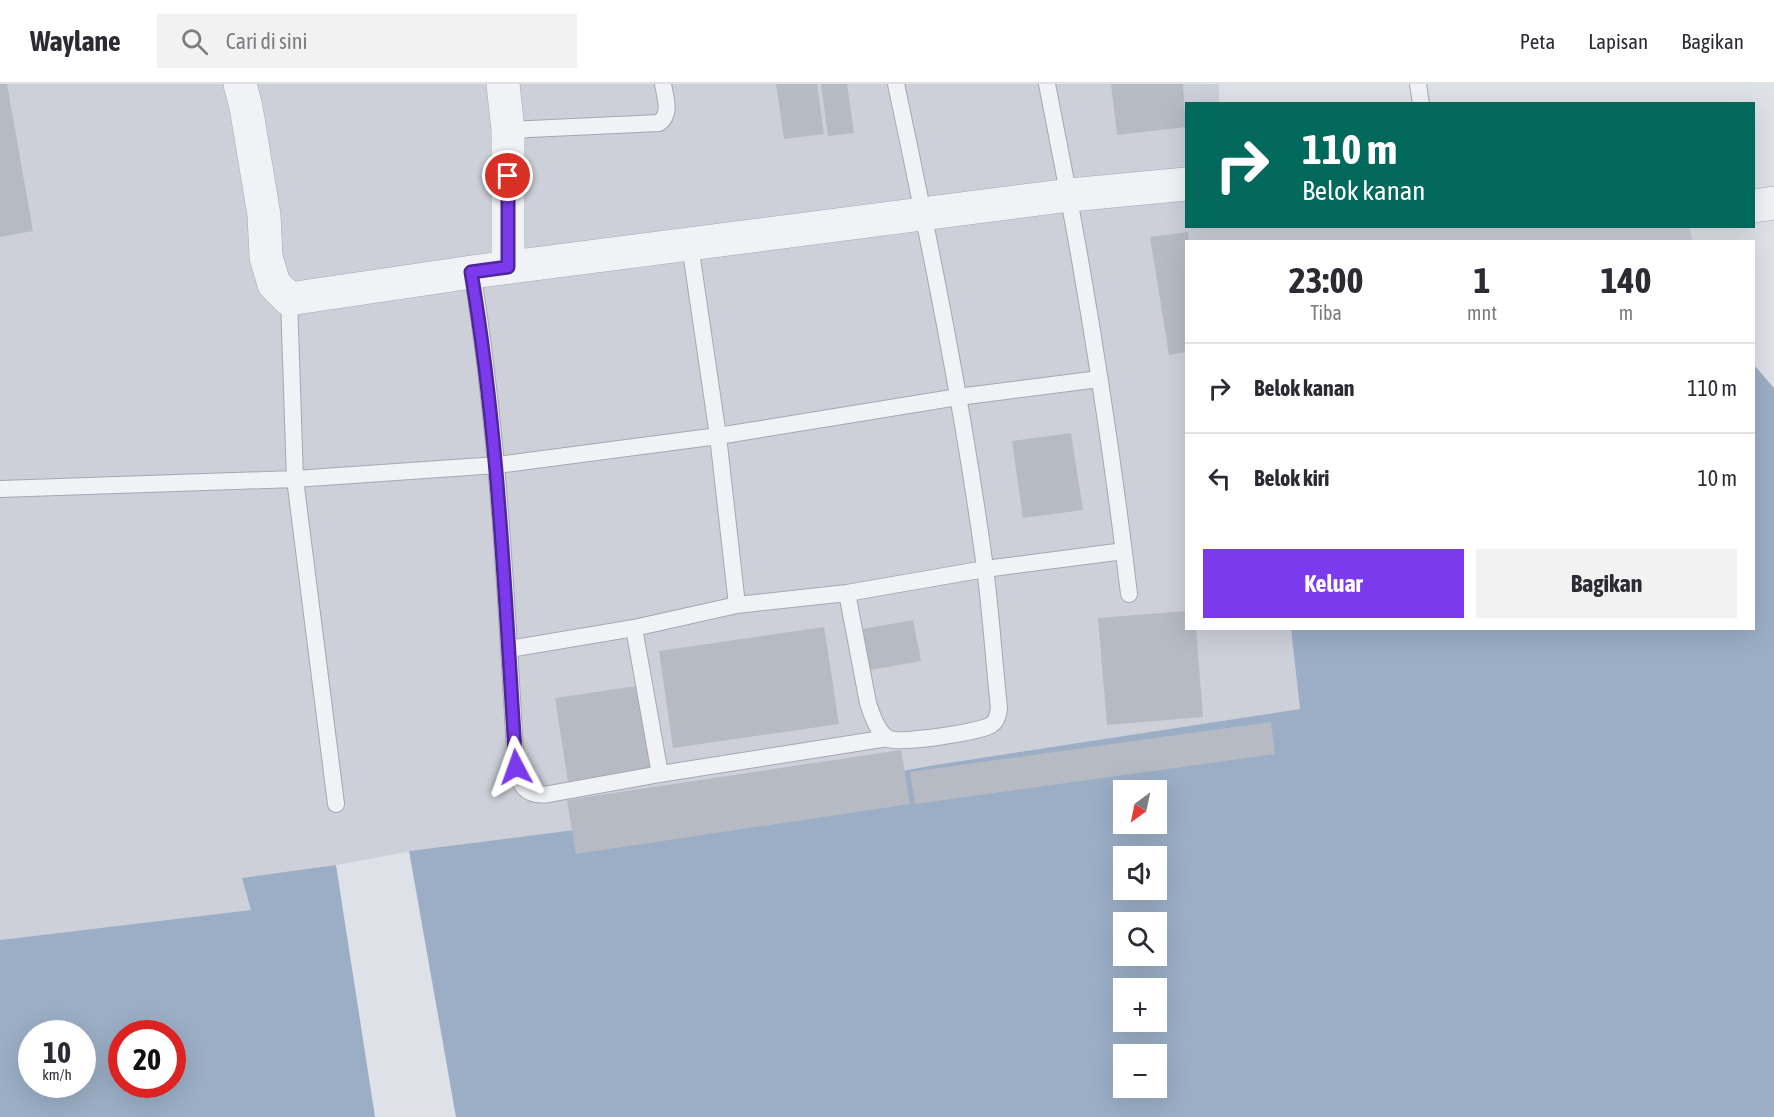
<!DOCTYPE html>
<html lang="id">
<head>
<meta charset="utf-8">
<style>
	:root { --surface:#fff; --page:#f2f2f3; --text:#2b2b33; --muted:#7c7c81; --line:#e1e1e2; --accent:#7c3aed }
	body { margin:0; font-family:"Asap Condensed",sans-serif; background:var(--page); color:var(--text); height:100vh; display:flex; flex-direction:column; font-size:22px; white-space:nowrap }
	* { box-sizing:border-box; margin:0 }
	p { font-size:20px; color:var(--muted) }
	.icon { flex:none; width:33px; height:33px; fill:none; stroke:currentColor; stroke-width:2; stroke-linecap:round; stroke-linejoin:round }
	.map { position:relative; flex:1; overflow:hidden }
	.details { position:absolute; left:1185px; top:156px; width:570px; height:390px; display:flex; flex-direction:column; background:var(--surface); border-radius:0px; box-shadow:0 6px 24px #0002 }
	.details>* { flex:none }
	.hud { position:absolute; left:1185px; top:18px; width:570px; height:126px; border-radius:0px; box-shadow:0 6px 24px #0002; background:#00695c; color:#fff; overflow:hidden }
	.needle { width:39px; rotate:213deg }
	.controls { position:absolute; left:1113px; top:696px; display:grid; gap:12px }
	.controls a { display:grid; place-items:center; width:54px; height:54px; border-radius:0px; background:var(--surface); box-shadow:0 6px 24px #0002; font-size:30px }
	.speed { position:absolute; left:18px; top:936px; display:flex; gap:12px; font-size:30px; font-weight:700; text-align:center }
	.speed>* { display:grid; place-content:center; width:78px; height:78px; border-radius:50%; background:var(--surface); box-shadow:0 6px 24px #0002; line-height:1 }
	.speed small { font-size:15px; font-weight:400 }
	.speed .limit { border:9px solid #d22; background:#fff; color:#111 }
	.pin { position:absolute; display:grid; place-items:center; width:51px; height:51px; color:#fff; margin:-26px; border:3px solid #fff; border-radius:50%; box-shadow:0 2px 6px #0007 }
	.me { position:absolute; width:66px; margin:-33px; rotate:356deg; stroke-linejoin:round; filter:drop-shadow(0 0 4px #0008) }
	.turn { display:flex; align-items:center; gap:21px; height:126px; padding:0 18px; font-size:27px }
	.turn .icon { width:78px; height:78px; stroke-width:2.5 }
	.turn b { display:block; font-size:42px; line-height:51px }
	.eta { display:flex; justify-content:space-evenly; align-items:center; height:102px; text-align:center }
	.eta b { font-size:36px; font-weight:700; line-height:42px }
	.action { display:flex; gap:12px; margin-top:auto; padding:12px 18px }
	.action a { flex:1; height:69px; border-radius:0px; background:var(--accent); color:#fff; font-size:24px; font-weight:700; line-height:69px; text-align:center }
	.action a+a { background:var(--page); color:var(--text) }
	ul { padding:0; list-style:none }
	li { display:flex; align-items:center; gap:18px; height:90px; padding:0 18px; border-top:2px solid var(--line) }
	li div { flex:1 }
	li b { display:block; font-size:22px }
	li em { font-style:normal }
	header { display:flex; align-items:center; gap:36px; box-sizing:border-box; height:84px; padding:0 30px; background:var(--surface); border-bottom:2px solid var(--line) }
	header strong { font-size:28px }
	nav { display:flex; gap:33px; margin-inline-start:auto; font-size:21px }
	.search { width:420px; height:54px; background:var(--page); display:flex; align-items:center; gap:15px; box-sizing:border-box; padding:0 21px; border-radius:0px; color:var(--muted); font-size:22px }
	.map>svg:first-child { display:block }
	.built { fill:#cdd0d9 }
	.water { fill:#9baec5; fill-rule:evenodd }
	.pier { fill:#dee1e7 }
	.building { fill:#b6bac3 }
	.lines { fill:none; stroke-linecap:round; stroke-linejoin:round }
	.lane-casing { stroke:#a4a8b1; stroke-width:18 }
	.street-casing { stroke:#a4a8b1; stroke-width:34 }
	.lane { stroke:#f1f2f6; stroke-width:16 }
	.street { stroke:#f1f2f6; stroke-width:33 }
	.route-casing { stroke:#51269a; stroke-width:15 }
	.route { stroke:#7c3aed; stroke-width:10 }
</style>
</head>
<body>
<header>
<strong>Waylane</strong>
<div class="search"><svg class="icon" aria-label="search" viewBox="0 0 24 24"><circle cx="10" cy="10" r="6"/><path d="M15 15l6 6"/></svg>Cari di sini</div>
<nav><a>Peta</a><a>Lapisan</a><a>Bagikan</a></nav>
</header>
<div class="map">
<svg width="1774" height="1033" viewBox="0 0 1774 1033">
	<rect width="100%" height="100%" fill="#dee1e7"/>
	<path class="built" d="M0,0H1219V19L1186,20V142H1689L1693,157L1186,158V544L1291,545L1300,625L935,681L574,746L409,767L336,781L243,794L252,826L0,856Z"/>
	<path class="water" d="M1754,281L1774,304V1033H0V856L251,826L242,794L336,781L409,767L574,746L935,681L1300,625L1291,545L1754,544ZM1124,706H1156V740H1124ZM1124,772H1156V806H1124ZM1124,838H1156V872H1124ZM1124,904H1156V938H1124ZM32,950H82V1000H32ZM122,950H172V1000H122ZM1124,970H1156V1004H1124Z"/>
	<path class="pier" d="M409,767L456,1033H375L336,781Z"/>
	<path class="building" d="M0,0H7L33,147L0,153Z
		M776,0H817L824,50L784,55Z
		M821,0H847L854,49L828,52Z
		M1111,0H1183L1186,43L1117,51Z
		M1188,148L1189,158H1186V268L1169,271L1150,153Z
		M1071,349L1083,426L1023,434L1012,357Z
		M1186,527V544H1196L1203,633L1107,641L1098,534Z
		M913,536L921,577L870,586L863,545Z
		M824,543L839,640L673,664L659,567Z
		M637,602L651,686L568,698L555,614Z
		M1271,638L1275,670L915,720L910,688Z
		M901,666L910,720L576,770L567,716Z"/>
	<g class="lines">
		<g class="lane-casing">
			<path id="lane" d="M1047,0C1081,169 1109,340 1129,510
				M1418,0L1421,20
				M508,46L659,39C672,30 665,13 663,0
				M690,161L718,352L737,521
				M472,188C499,351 506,517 516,683C519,703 528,713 549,710L660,690L888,654
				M289,215L295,395L336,720
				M0,405L295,395L497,381L718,352L958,313L1099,295
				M847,509L868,619C872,631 877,648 889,655C901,660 980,648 991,641C997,637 998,631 999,624C994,578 991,530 985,484C963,321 930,160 896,0
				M634,544L660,690
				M509,565L634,544L737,521L847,509L985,485L1124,467"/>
		</g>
		<g class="street-casing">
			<path id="street" d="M240,0L246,23L264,131L266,173L274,200L289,215L472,188L1070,111L1186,100
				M503,0L508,46V183
				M1754,122L1774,119"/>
		</g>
		<use href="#lane" class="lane"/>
		<use href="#street" class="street"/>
	</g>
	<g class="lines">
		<g class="route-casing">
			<path id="route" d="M508,92V183L471,188C499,351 505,517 516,683"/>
		</g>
		<use href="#route" class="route"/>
	</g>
</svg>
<div class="controls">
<a><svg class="needle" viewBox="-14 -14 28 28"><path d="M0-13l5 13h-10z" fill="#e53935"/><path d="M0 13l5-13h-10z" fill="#7c7c81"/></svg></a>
<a><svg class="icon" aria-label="sound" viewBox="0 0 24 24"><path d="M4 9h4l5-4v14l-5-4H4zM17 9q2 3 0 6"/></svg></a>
<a><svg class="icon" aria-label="search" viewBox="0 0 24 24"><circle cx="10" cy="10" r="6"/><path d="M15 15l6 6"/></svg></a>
<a>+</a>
<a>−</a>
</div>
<div class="speed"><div>10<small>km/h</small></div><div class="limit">20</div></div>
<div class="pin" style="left:508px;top:92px;background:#d93025"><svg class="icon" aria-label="arrive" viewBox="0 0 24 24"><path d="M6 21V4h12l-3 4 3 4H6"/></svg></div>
<svg class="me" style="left:516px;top:683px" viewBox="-20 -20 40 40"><path d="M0-17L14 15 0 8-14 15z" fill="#7c3aed" stroke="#fff" stroke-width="4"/></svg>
<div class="hud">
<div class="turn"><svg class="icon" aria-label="right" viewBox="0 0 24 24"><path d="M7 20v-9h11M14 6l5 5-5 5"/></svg><div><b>110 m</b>Belok kanan</div></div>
</div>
<section class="details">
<div class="eta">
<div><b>23:00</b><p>Tiba</p></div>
<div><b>1</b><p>mnt</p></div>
<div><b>140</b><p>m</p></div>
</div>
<ul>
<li><svg class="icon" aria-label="right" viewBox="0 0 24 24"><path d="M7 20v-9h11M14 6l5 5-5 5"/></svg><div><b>Belok kanan</b></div><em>110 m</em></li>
<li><svg class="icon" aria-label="left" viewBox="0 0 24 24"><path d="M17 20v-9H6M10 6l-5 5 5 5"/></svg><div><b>Belok kiri</b></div><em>10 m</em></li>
</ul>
<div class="action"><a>Keluar</a><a>Bagikan</a></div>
</section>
</div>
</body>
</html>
